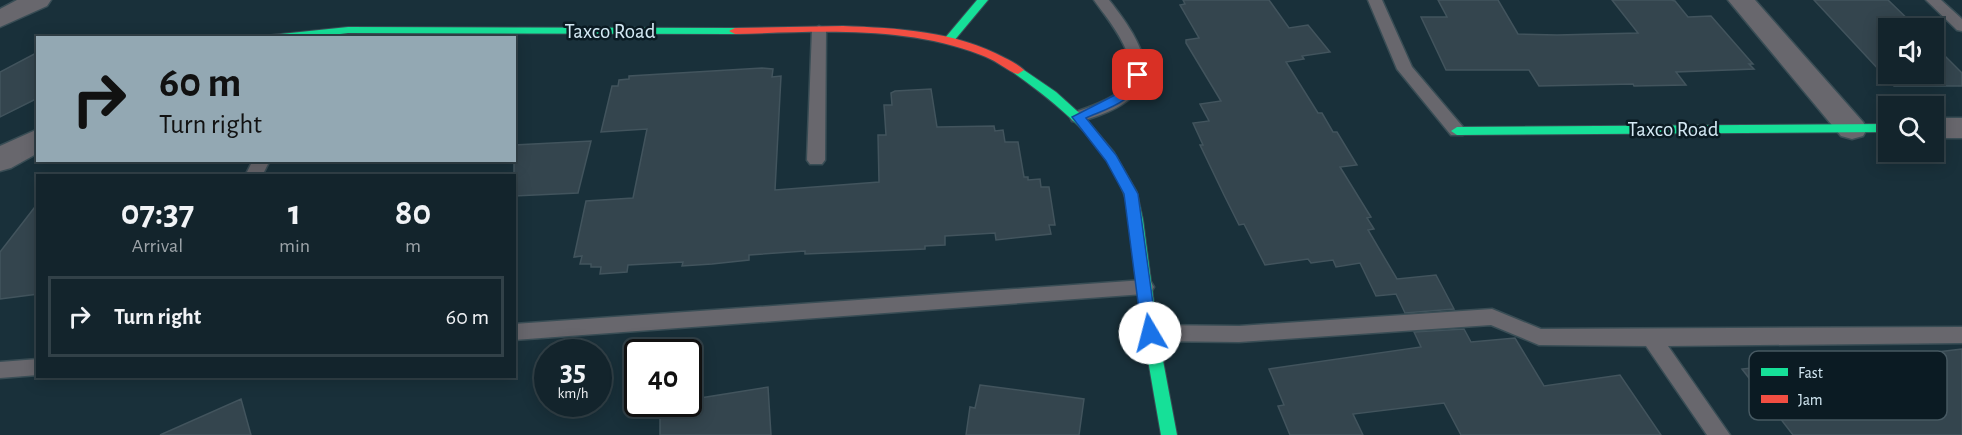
<!DOCTYPE html>
<html lang="en">
<head>
<meta charset="utf-8">
<style>
	:root { --surface:#13242c; --page:#203038; --text:#f1f3f6; --muted:#9da4a9; --line:#324148 }
	body { margin:0; font-family:"Alegreya Sans",sans-serif; background:var(--page); color:var(--text); height:100vh; display:flex; flex-direction:column; font-size:22px; white-space:nowrap }
	* { box-sizing:border-box; margin:0 }
	p { font-size:20px; color:var(--muted) }
	.icon { flex:none; width:33px; height:33px; fill:none; stroke:currentColor; stroke-width:2; stroke-linecap:round; stroke-linejoin:round }
	.map { position:relative; flex:1; overflow:hidden }
	.panel { position:absolute; left:36px; top:174px; width:480px; height:204px; display:flex; flex-direction:column; background:var(--surface); border-radius:0px; box-shadow:0 3px 15px #0003,0 0 0 2px var(--line) }
	.panel>* { flex:none }
	.banner { position:absolute; left:36px; top:36px; width:480px; height:126px; border-radius:0px; box-shadow:0 3px 15px #0003,0 0 0 2px var(--line); background:#93a8b3; color:#111; overflow:hidden }
	.fabs { position:absolute; left:1878px; top:18px; display:grid; gap:12px }
	.fabs a { display:grid; place-items:center; width:66px; height:66px; border-radius:0px; background:var(--surface); box-shadow:0 3px 15px #0003,0 0 0 2px var(--line); font-size:30px }
	.speed { position:absolute; left:534px; top:339px; display:flex; gap:12px; font-size:30px; font-weight:700; text-align:center }
	.speed>* { display:grid; place-content:center; width:78px; height:78px; border-radius:50%; background:var(--surface); box-shadow:0 3px 15px #0003,0 0 0 2px var(--line); line-height:1 }
	.speed small { font-size:15px; font-weight:400 }
	.speed .limit { border:3px solid #111; border-radius:9px; background:#fff; color:#111 }
	.pin { position:absolute; display:grid; place-items:center; width:51px; height:51px; color:#fff; margin:-26px; border-radius:12px; box-shadow:0 3px 9px #0006 }
	.me { position:absolute; width:66px; margin:-33px; rotate:352deg; stroke-linejoin:round; filter:drop-shadow(0 0 4px #0008) }
	.turn { display:flex; align-items:center; gap:21px; height:126px; padding:0 24px; font-size:27px }
	.turn .icon { width:78px; height:78px; stroke-width:2.5 }
	.turn b { display:block; font-size:42px; line-height:51px }
	.eta { display:flex; justify-content:space-evenly; align-items:center; height:102px; text-align:center }
	.eta b { font-size:36px; font-weight:700; line-height:42px }
	ul { padding:0; list-style:none }
	li { display:flex; align-items:center; gap:18px; height:81px; margin:0 12px 9px; padding:0 12px; border:3px solid var(--line); border-radius:0px }
	li div { flex:1 }
	li b { display:block; font-size:22px }
	li em { font-style:normal }
	.map>svg:first-child { display:block }
	.building { fill:#34454e; stroke:#42545d; stroke-width:1.5 }
	.lines { fill:none; stroke-linecap:round; stroke-linejoin:round }
	.lane-casing { stroke:#394d55; stroke-width:3 }
	.street-casing { stroke:#394d55; stroke-width:3 }
	.fast-casing { stroke:#394d55; stroke-width:2 }
	.jam-casing { stroke:#394d55; stroke-width:2 }
	.lane { fill:#68676d; fill-rule:evenodd }
	.street { fill:#68676d; fill-rule:evenodd }
	.fast { fill:#16e098; fill-rule:evenodd }
	.jam { fill:#f24e42; fill-rule:evenodd }
	.route { fill:#1a73e8; stroke:#114b97; stroke-width:1.5 }
	.labels { text-anchor:middle; stroke-width:5; stroke-linejoin:round; paint-order:stroke }
	.street-label { font-size:21px; fill:#d4e9f4; stroke:#0b1b23 }
	.key { fill:#0b1b23; stroke:#475962; stroke-width:1.5 }
	.key-label { font-size:16px; fill:#d4e9f4 }
</style>
</head>
<body>
<div class="map">
<svg width="1962" height="435" viewBox="0 0 1962 435">
	<rect width="100%" height="100%" fill="#19303a"/>
	<path class="building" d="M1183,0H1269L1289,28L1308,25L1330,52L1302,56L1304,59L1286,62L1318,113H1322L1333,132H1337L1357,165L1340,167L1371,217L1367,218L1374,229L1368,230L1397,279L1436,275L1454,309L1405,313L1396,294L1376,296L1360,263L1336,267L1333,260L1311,263L1308,259L1265,265L1244,224L1239,225L1224,195L1200,145H1203L1193,123L1209,121L1200,104L1221,101L1186,43V40L1199,38L1180,5L1185,4Z
		M1438,0H1498L1518,34L1557,35L1638,33L1612,0H1671L1675,1L1688,17L1711,16L1753,64H1749L1754,69L1676,72L1686,85L1634,86L1633,84L1539,86L1529,70H1446L1421,17H1447Z
		M1814,0H1888L1917,28H1888V74H1934V45L1962,73V86H1894Z
		M38,52V98L0,117V72Z
		M762,68L773,69L772,77L781,76L775,190L879,182L878,135H886L884,105H892L891,93L895,91L931,89L937,127L994,126L995,131L1003,130L1005,142H1018L1024,177H1028V180L1040,179L1041,187H1049L1055,225H1049L1051,234L996,240L995,233L945,236V245L925,246V249L805,254V251L749,255V260L712,264L682,266L683,262L628,265L627,272L600,274L601,267H591V264H580L582,256L574,257L586,201L633,198L647,129L601,132L612,86H618L619,80L629,79V76Z
		M591,141L578,193L514,196V145Z
		M38,203V294L0,299V252Z
		M1464,329L1471,342L1515,338L1544,386L1620,375L1661,435H1461L1444,403L1353,414L1363,435H1290L1278,406L1284,405L1269,369L1421,347L1414,332Z
		M1962,349V435H1793L1742,369L1806,362L1811,367Z
		M980,385L1084,399L1079,435H966L970,407L975,408Z
		M768,387L771,435H660V404H688V400Z
		M241,399L251,435H160Z"/>
	<g class="lines">
		<g class="lane-casing">
			<path id="lane" d="M1094,0H1109C1158,61 1164,99 1078,122L1072,121L1070,117L1072,113C1087,108 1103,103 1116,94C1152,69 1110,23 1094,0Z
				M1368,0H1382L1412,67L1463,127L1465,131L1463,135H1451L1397,69Z
				M1926,0H1941L1962,19V31L1957,30Z
				M819,26L826,30L825,160L822,164H810L807,160L812,30Z
				M253,160H270L262,176H245Z
				M1144,280L1151,282L1154,287L1151,292L1144,294L514,340V324Z
				M1492,309L1541,329L1962,327V343L1668,346L1730,435H1707L1646,346L1539,345L1491,325L1239,342L1150,341L1143,339L1140,333L1143,327L1150,325L1239,326Z
				M38,359V375L0,378V362Z"/>
		</g>
		<g class="street-casing">
			<path id="street" d="M17,0H51L47,6L0,27V9Z
				M1728,0H1755L1863,122L1867,129L1863,136L1852,139L1841,136Z
				M1934,118H1962V138H1934Z
				M38,129V153L11,168L0,171V146Z"/>
		</g>
		<g class="fast-casing">
			<path id="fast" d="M977,0H988L953,42H945V38Z
				M348,27L735,28L741,31L735,34L348,33L308,38H266L271,35Z
				M1018,66L1056,92L1087,120L1114,152L1137,192L1143,220L1158,334L1177,435H1161C1152,384 1143,333 1136,282C1132,253 1134,219 1123,192C1103,140 1057,104 1014,73L1012,70Z
				M1888,124V132L1457,135L1451,131L1457,127Z"/>
		</g>
		<g class="jam-casing">
			<path id="jam" d="M843,26C897,28 956,31 1005,58C1011,61 1019,65 1024,70L1018,74L1014,73C1003,67 993,59 981,55C903,25 817,32 735,34L729,31L735,28Z"/>
		</g>
		<use href="#lane" class="lane"/>
		<use href="#street" class="street"/>
		<use href="#fast" class="fast"/>
		<use href="#jam" class="jam"/>
	</g>
	<path class="route" d="M1138,71L1144,75C1132,102 1111,107 1086,118L1116,155L1138,194L1157,333L1155,337H1144L1142,333L1124,194L1106,161L1072,117L1115,95L1127,86L1134,72Z"/>
	<g class="labels">
		<g class="street-label">
			<text x="610" y="38">Taxco Road</text>
			<text x="1673" y="136">Taxco Road</text>
		</g>
	</g>
	<rect x="1749" y="351" width="198" height="69" rx="9" class="key"/>
	<rect x="1761" y="368" width="27" height="8" fill="#16e098"/>
	<rect x="1761" y="395" width="27" height="8" fill="#f24e42"/>
	<g class="key-label">
		<text x="1798" y="378">Fast</text>
		<text x="1798" y="405">Jam</text>
	</g>
</svg>
<div class="fabs">
<a><svg class="icon" aria-label="sound" viewBox="0 0 24 24"><path d="M4 9h4l5-4v14l-5-4H4zM17 9q2 3 0 6"/></svg></a>
<a><svg class="icon" aria-label="search" viewBox="0 0 24 24"><circle cx="10" cy="10" r="6"/><path d="M15 15l6 6"/></svg></a>
</div>
<div class="speed"><div>35<small>km/h</small></div><div class="limit">40</div></div>
<div class="pin" style="left:1138px;top:75px;background:#d93025"><svg class="icon" aria-label="arrive" viewBox="0 0 24 24"><path d="M6 21V4h12l-3 4 3 4H6"/></svg></div>
<svg class="me" style="left:1150px;top:333px" viewBox="-20 -20 40 40"><circle r="19" fill="#fff"/><path d="M0-13L10 11 0 6-10 11z" fill="#1a73e8"/></svg>
<div class="banner">
<div class="turn"><svg class="icon" aria-label="right" viewBox="0 0 24 24"><path d="M7 20v-9h11M14 6l5 5-5 5"/></svg><div><b>60 m</b>Turn right</div></div>
</div>
<section class="panel">
<div class="eta">
<div><b>07:37</b><p>Arrival</p></div>
<div><b>1</b><p>min</p></div>
<div><b>80</b><p>m</p></div>
</div>
<ul>
<li><svg class="icon" aria-label="right" viewBox="0 0 24 24"><path d="M7 20v-9h11M14 6l5 5-5 5"/></svg><div><b>Turn right</b></div><em>60 m</em></li>
</ul>
</section>
</div>
</body>
</html>
